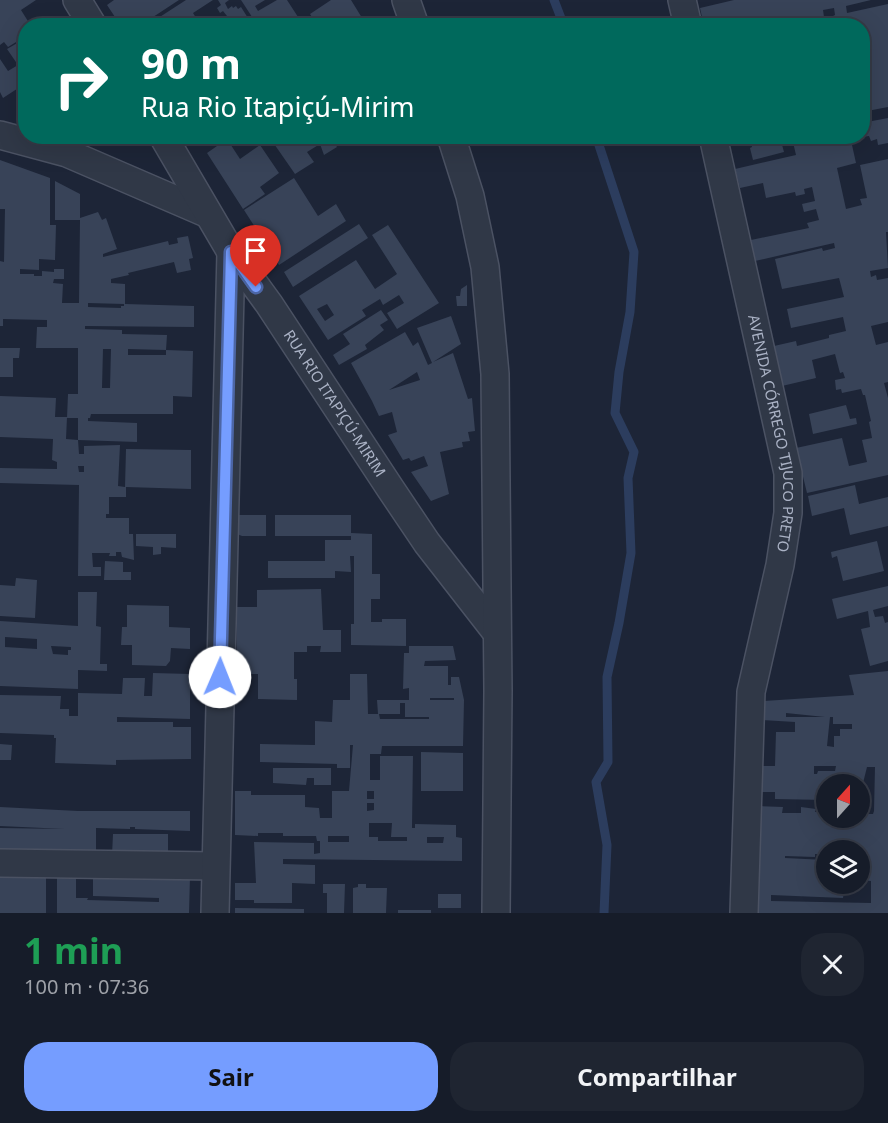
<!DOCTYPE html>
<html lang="pt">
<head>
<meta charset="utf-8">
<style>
	:root { --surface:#161c29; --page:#1f2531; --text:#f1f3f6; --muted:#9ea1a8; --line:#353a46; --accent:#759dff }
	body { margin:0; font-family:"Noto Sans",sans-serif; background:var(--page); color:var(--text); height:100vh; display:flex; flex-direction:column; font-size:22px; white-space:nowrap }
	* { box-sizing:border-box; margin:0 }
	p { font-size:20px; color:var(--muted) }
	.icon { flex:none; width:33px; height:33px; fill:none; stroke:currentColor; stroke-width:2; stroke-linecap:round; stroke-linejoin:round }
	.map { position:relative; height:913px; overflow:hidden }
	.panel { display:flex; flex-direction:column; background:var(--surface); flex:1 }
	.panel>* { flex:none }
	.top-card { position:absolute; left:18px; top:18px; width:852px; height:126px; border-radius:24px; box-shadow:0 6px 24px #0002,0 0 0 2px var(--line); background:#00695c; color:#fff; overflow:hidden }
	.needle { width:39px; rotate:21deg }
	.buttons { position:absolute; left:816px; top:774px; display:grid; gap:12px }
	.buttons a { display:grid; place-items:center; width:54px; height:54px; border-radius:50%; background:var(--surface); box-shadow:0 6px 24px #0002,0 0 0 2px var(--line); font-size:30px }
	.pin { position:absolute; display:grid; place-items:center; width:51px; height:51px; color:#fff; margin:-62px -26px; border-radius:50% 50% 50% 0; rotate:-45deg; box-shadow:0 0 6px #0007 }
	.pin .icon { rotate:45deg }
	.me { position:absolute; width:66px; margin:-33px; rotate:1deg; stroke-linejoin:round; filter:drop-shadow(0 0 4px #0008) }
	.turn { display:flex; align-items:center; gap:21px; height:126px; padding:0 24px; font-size:27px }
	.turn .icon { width:78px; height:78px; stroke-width:2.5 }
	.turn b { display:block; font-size:42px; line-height:51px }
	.round { display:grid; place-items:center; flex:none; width:63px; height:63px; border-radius:24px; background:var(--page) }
	.overview { display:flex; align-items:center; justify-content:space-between; height:102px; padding:0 24px }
	h1 { font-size:36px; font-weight:700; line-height:45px; color:#1e9e55 }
	.primary-button { display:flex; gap:12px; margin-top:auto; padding:12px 24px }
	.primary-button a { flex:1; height:69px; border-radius:24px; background:var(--accent); color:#111; font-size:24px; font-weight:700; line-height:69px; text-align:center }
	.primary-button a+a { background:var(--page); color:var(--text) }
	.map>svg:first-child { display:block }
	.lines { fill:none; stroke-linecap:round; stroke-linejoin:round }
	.stream { stroke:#2c3d5e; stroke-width:9 }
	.building { fill:#384358; fill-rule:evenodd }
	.minor-casing { stroke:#4b5263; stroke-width:30 }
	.minor { stroke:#303847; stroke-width:27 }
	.route-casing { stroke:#4c66a6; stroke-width:15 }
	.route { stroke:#759dff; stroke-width:10 }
	.labels { text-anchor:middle; stroke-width:5; stroke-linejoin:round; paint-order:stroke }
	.street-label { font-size:15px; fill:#aab2c5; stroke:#161d2c }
</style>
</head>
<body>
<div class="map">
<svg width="888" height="913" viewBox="0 0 888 913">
	<rect width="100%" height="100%" fill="#1d2537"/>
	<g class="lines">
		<path class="stream" d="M554,0L564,26
			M596,136L634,252L630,312L619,372L615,413L634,452L628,478L631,553L619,623L607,677L608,762L596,782L607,845L604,913"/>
	</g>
	<path class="building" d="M0,0H36L21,10L31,26H26V36L8,47L4,42L0,45Z
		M114,0H179L150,19L152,22L186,0H213L193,13L198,21L191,26H121L107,5Z
		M218,0H229L225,3L228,9L232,6L233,8L236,6L238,9L241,7L253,26H212L227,16L223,11L220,13L217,8L221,5Z
		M241,0H265L255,6L258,11L277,0H287L300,20L292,26H258Z
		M331,0H351L367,26H318L310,14Z
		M734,0H871L846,6L847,13L888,4V107L862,112V26H835L833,16L835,15L834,8L823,10L824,17L804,22L805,26H704L700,8Z
		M26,38V83L3,98L0,92V59L8,71L18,65L7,49Z
		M888,118V143L878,145L877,139L871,141L869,136L862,137V130L868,128L867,122Z
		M96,136H120L103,146Z
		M272,136H330L337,147L324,155L320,144L307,152L314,162L295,174L270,138Z
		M750,136H850L856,163L837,168L846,209L862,205L860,199L867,198L860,165L888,159V232H886L888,268L870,271L871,277L876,275L877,280L888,278V322L871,326L876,345L888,342V382L884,383L888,398V475L807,493L796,448L842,438L849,466L867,462L862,440L872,438L869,422L871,421L865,395H863L861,389L842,393L841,389L836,390L835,380L845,378L843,372L840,373L835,354L812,360L816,378L782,386L774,346L796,341L797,346L829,338V335L846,331L843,317L791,328L787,309L844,297L839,278L782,289L775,259L822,248L823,251L835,248L834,243L755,261L751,240L809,228L807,223L819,220L816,209L804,212L802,204L815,201L812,187L804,189L805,194L796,196L795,192L766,198L763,183L740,188L735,169L796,155L792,138L781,141L784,152L753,160L750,148L752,147Z
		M227,139L240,159L260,145L279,173L260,187L265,194L243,209L207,153Z
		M0,160L50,178V225H56L55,260L39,259V270L20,269V274H34V276H42V271L54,272V269H64V279H54L53,283L63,284L62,303H79L80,220H55V181L80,194V218L98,212L102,220L106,218L117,249L103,254V257L168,241L169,245L178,243L177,238L188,236L193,258L189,259L191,270L177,273L174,262L128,273L129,275L111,279V283L125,284V304L194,306V327L85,326V329L122,330V334L167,335L166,350L128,349V355H166V350L193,351L192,397L173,396V414H91L90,418H88V421L137,423V442L78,440V418H67L68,394H78V348H36L37,327H47V320L3,319V326H0V261L4,262L5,209H0ZM88,303L124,304V306H121V308L88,307ZM103,349H111L110,388H102Z
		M294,178L318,216L336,204L346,221L279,265L244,210Z
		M359,224L368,238L293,287L284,272Z
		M388,225L439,303L397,329L387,313L404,303L399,295L383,305L380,299L362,310L366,316L328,340L299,296L356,260L375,289L397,274L372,235ZM327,304L334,315L325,321L317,309Z
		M467,285V306H457L456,296H460L461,289Z
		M381,310L388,320L380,325L384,330L365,345L367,349L339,365L333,355L350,344L343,334Z
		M451,316L461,344L433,362L453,353L468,399L472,398L475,431L468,432L470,441L462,442L463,447L440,452L449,494L431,501L411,472L428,466L424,456L411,461L409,458L403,460L388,435L397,432L392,412L379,416L372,401L351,363L405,332L413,346L418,342L428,365L432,363L417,328ZM417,372L420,380L389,390Z
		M0,348H20L19,358H13V377H0Z
		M0,396L56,398L55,417H67L66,439L78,440L79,454H84V446L120,445L118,486L125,487L126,449L191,450V489L126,487V497H109V514H106V518H129V534H133L134,560L122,557L121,552H116V556H109L110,553H92L93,567H101V576H78L79,485L0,483V468L57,469V462L52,460L53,439L0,437ZM78,466H84V472H79Z
		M846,405L850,419L856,418L857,424L813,434L809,414Z
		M855,485L859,504L888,497V526L850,535L844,508L812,516L808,496Z
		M238,515H266V536H242L237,534Z
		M275,515H351V533L372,534V574H380V599H371V622H382V619H406V646L351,645V624H354V556H350L351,572L335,571V578H268V561H325V540H351V536H275Z
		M136,534H176V548L161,547V554L153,555V547L136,546Z
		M877,541L884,571L843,581L837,556L832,558L831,552Z
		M105,561L123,562V572H131V580H104Z
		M16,578L37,580L35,618L0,616V585L15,586Z
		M888,586V606L873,610L875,617L883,616L885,623L888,622V661L870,666L861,629L870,627L868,611L837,619L832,599Z
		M321,589L323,630H341V652H320L321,646H307V652H294V679H297V700L258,699V674H237V607H257V590Z
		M78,592H97L96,626L101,627L100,664H107V671L78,670V689L0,686V621L78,626ZM5,637L37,639V649L5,647ZM51,646L71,647V650H68V655L53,654Z
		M127,605L169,606V627L190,628V649L171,648L170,661L166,666L132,665V645H121L122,627H127Z
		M409,646H453L456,660L425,661L424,666H448V685H451V677H459L464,700L463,746H382L381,754H370V780H380V756H413L412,828H415V824L456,825V837L462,838V861L283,859V864L315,865V884L292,883V903H254V900H235V883H256L254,842L314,843V854L320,853V841H317L316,836H283V833H258V836L235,835V791H251V795H305V807L319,808L320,818H332V791H349L353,745H350V768H337V764L260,762V744L315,745V721L332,722L333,700H350V674H367L368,714H378L377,700H409V688L403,689L404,653H409ZM430,698H454V700H430ZM400,703H405V717H429V719H380L379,714H400ZM367,791H374V799H367ZM367,803H374V810L367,811ZM369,823H392L391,837H407V841H378V837H369ZM328,836H349V842H328ZM427,837H444L443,843H427Z
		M888,671V913H758V806L783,807L782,813H801V807L816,809L815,812H826V818H860V814H873L874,811L875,767H867L860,795V784H826V800L775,799V792H762L763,766H775L776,732H795V722L762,720L764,701L854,695L849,675ZM786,713L825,717H786ZM830,717H833V724H852V729H840V736H834V747L827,746ZM814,766H836L835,771H818L817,774H814ZM826,850H860V880L871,881V903L771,901V895L843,898L844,892H853L854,884H826V860L785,858V856L815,857V854L826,855Z
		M153,673L190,674V719L117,717V722H173V727H191V759L116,760V765L55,763L56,738H54V735L0,733V695L61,696L60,709H69V716H78V693L122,694L123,678H145L144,696H152Z
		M0,744L12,745L11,760H0Z
		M421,752L463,753V791H421Z
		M273,768H331V785H314V778H307L306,785L273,783Z
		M0,807L78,811H190V831L135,829V827H130V829L96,828V855L78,851L0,849V828L65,829L0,826Z
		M113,834H168V854L112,855Z
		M0,874L46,875V913H0Z
		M57,875H76V898H88L87,900L159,902V898L93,896V875L122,876V878L156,880V876L190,877L189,913H57Z
		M323,884H345L344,913H327V893H323Z
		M358,884H366V888H387L386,913H353V888L358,887Z
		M438,894H461V908H438Z
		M235,908L304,909V913H235Z
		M398,910H431V913H398Z"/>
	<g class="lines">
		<g class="minor-casing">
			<g id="minor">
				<path d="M77,0L93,26"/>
				<path d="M406,0L415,26"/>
				<path d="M682,0L688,26"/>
				<path d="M0,135L67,153L206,213"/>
				<path id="s1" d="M163,136L231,252L269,304L390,488L427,543L497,633"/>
				<path d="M451,136L470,196L485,267L495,374L498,691L496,913"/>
				<path id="s2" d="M713,136L788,473V513L780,565L751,692L744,913"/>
				<path d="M0,863L215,866"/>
				<path d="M215,913L231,252"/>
			</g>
		</g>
		<use href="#minor" class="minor"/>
	</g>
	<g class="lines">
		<g class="route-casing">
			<path id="route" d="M220,677L231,252L256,287"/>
		</g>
		<use href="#route" class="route"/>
	</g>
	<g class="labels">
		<g class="street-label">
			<text dy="5" stroke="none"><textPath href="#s1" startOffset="318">RUA RIO ITAPIÇÚ-MIRIM</textPath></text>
			<text dy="5" stroke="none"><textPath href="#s2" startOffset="304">AVENIDA CÓRREGO TIJUCO PRETO</textPath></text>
		</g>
	</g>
</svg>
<div class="buttons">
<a><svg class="needle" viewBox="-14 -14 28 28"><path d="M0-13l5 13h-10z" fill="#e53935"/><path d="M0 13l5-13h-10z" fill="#9ea1a8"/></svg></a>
<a><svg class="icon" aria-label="layers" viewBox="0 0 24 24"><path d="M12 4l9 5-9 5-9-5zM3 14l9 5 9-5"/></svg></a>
</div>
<div class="pin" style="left:256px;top:287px;background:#d93025"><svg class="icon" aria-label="arrive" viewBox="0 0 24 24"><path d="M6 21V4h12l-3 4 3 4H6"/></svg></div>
<svg class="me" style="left:220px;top:677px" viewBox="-20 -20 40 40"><circle r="19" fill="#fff"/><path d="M0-13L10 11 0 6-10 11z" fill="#759dff"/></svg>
<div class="top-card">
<div class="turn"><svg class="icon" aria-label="right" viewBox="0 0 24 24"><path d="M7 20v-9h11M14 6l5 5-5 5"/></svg><div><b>90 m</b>Rua Rio Itapiçú-Mirim</div></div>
</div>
</div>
<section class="panel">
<div class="overview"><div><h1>1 min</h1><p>100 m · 07:36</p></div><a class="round"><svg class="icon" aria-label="close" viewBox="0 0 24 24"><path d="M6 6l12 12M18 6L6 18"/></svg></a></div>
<div class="primary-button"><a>Sair</a><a>Compartilhar</a></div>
</section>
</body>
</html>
